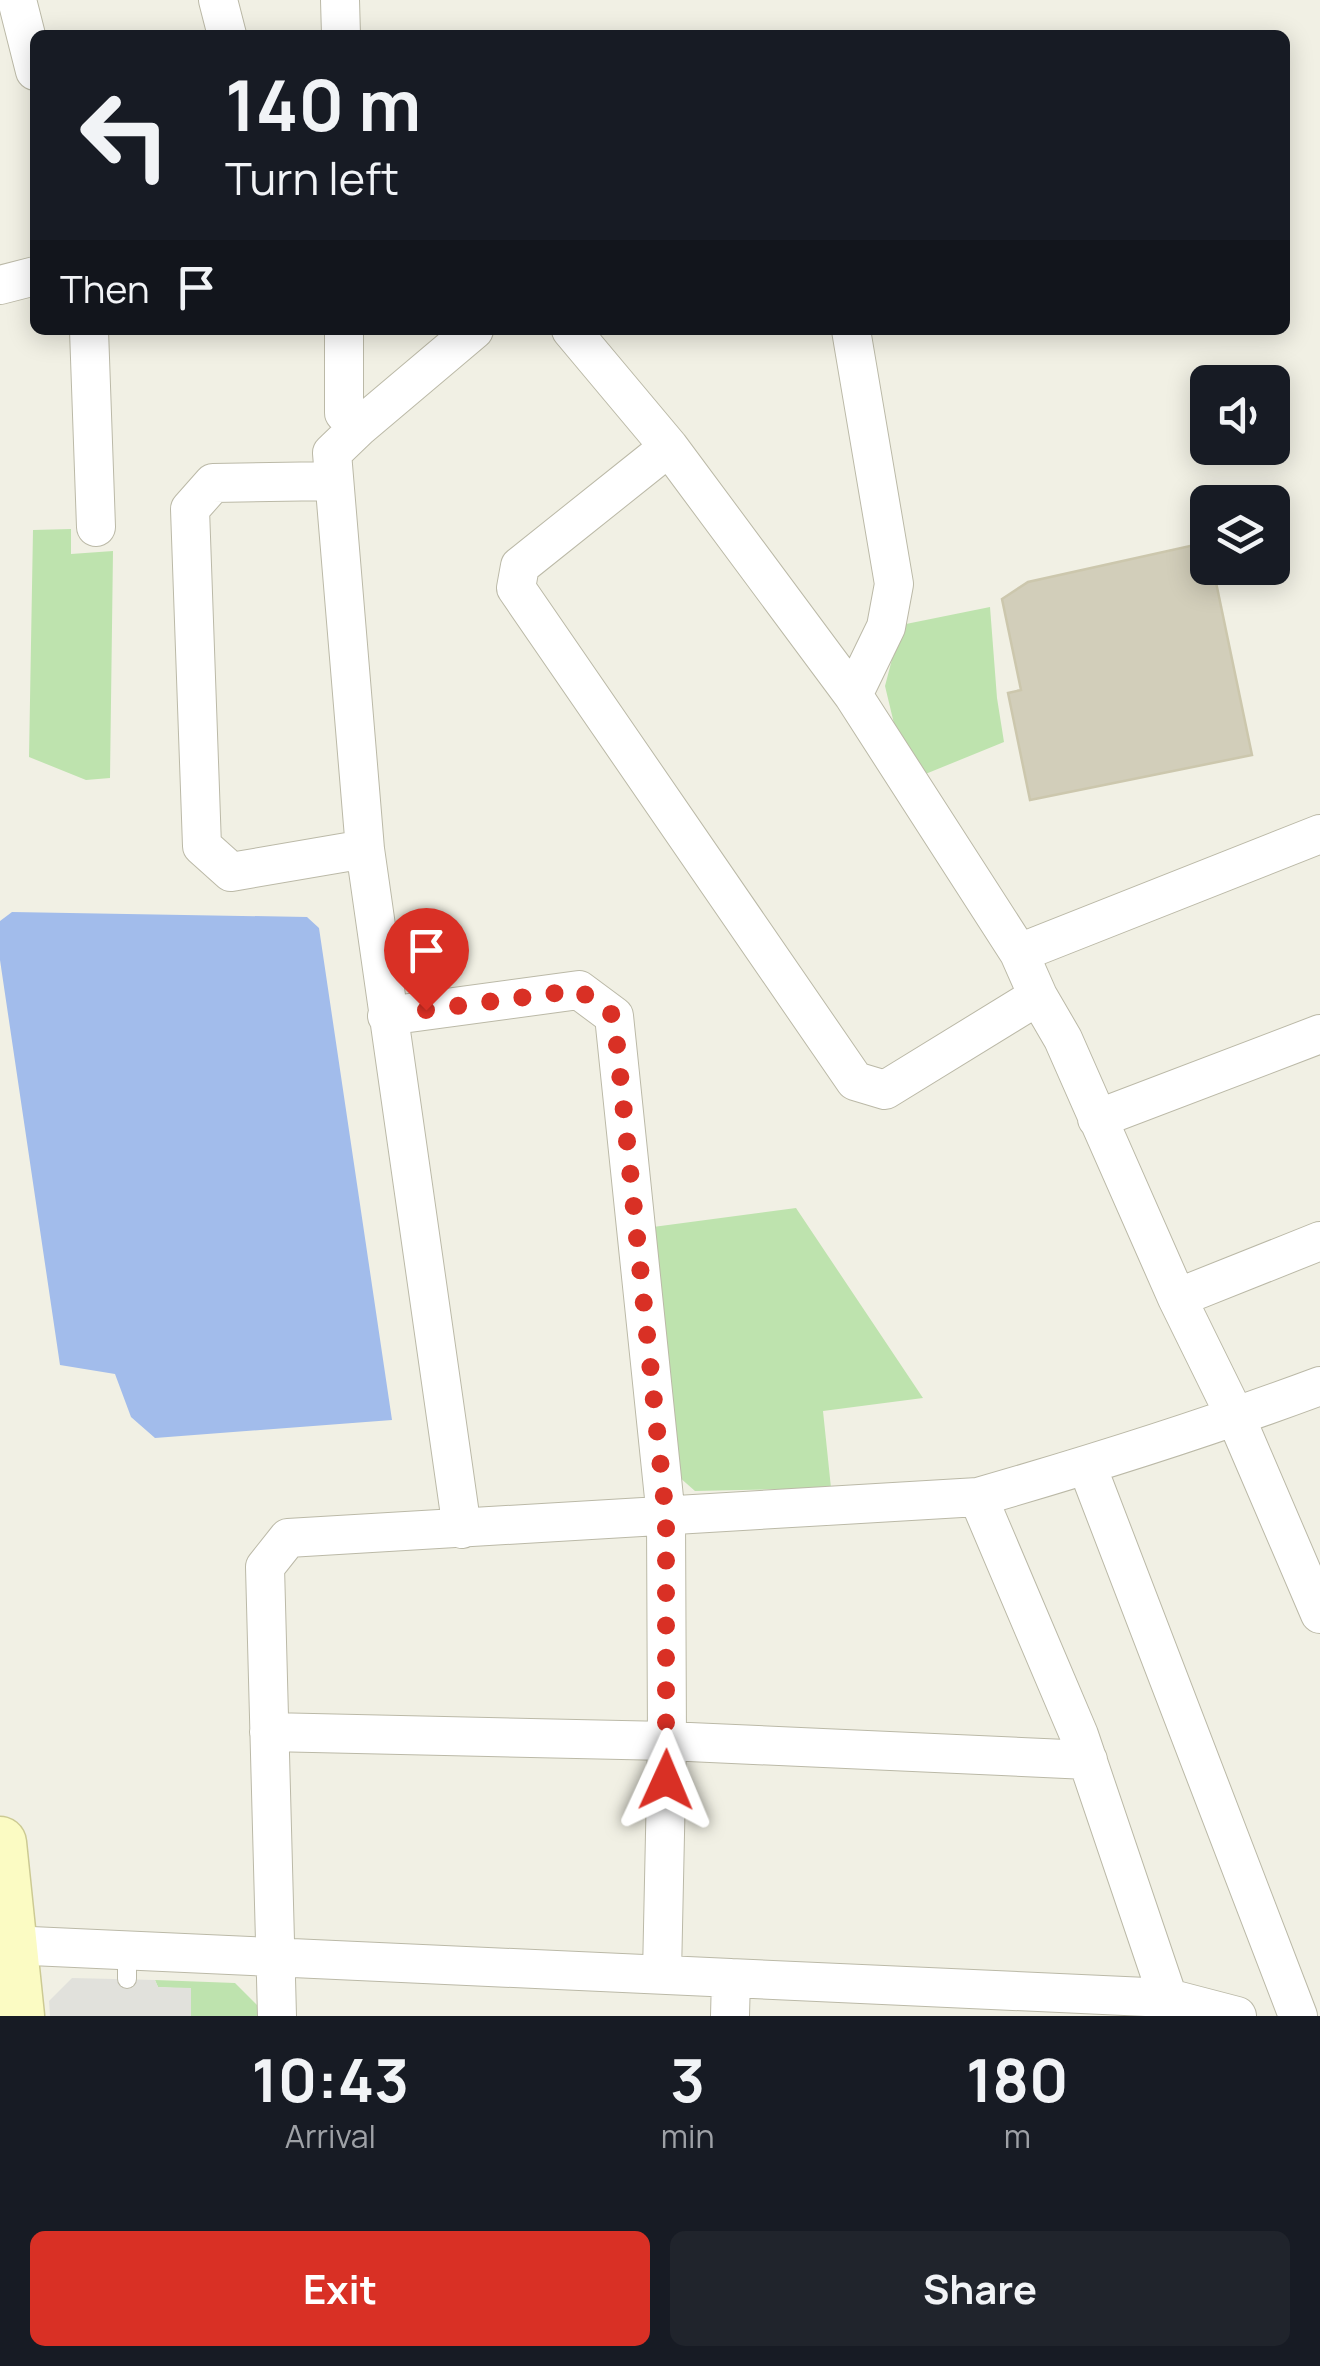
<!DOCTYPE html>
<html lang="en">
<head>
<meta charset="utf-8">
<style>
	:root { --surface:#171b24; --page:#20242c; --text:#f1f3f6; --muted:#9ea1a6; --accent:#d93025 }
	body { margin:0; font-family:Manrope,sans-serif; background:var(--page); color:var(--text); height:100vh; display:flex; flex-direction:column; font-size:38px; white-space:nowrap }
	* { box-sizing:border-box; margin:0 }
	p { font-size:32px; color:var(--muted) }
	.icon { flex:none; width:55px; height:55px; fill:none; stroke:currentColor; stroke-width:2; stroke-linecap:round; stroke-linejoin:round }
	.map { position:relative; height:2016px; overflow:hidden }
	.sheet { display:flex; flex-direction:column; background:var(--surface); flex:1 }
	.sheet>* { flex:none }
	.guide { position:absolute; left:30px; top:30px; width:1260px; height:305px; border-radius:15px; box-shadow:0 5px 25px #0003; background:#171b24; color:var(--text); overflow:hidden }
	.controls { position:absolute; left:1190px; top:365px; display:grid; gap:20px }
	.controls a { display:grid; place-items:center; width:100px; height:100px; border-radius:15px; background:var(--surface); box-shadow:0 5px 25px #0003; font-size:50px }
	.pin { position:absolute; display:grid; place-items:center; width:85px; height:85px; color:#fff; margin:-102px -42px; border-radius:50% 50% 50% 0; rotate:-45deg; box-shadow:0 0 10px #0007 }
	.pin .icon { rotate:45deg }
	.me { position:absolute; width:110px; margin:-55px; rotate:1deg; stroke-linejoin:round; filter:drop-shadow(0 0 8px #0008) }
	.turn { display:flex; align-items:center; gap:35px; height:210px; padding:0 30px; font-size:45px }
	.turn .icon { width:130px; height:130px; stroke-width:2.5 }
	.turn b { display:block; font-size:70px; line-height:85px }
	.then { display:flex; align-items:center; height:95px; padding:0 30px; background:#0003; gap:20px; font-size:38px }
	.eta { display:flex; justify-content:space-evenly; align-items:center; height:170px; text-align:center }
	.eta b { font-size:60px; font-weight:700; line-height:70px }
	.primary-button { display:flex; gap:20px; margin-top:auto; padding:20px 30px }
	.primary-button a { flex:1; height:115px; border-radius:15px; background:var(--accent); color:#fff; font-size:40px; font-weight:700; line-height:115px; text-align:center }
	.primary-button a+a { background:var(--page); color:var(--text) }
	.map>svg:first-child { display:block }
	.green { fill:#bee3ae }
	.parking { fill:#e1e1dc }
	.water { fill:#a2bceb }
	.building { fill:#d2ceba; stroke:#ccc7ad; stroke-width:2.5 }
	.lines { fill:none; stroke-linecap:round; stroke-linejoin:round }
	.lane-casing { stroke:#bbb9a7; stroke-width:20 }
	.street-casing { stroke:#bbb9a7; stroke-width:40 }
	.secondary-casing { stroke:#ccca93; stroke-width:55 }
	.lane { stroke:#fff; stroke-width:18 }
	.street { stroke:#fff; stroke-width:38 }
	.secondary { stroke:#fbfbc3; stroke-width:52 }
	.route { stroke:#d93025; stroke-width:18; stroke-dasharray:0 32.4 }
</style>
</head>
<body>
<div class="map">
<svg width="1320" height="2016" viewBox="0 0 1320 2016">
	<rect width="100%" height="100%" fill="#f1f0e4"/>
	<path class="green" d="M71,529V554L113,551L110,778L86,780L29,757L33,530Z
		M990,607L997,698L1004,742L923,775L896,732L885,686L901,625Z
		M796,1208L923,1398L823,1411L831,1488L695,1491L678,1476L653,1227Z
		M155,1980L235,1983L258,2006V2016H191L190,1989L158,1987Z"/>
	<path class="parking" d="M72,1978L155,1980L158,1987L191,1988V2016H50L49,2001Z"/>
	<path class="water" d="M12,912L307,917L319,928L392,1420L155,1438L131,1417L115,1374L60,1365L0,960V921Z"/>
	<path class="building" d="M1208,542V568H1213L1252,755L1030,800L1008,693L1021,690L1002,599L1028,582Z"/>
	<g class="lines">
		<g class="lane-casing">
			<path id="lane" d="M127,1979V1950"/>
		</g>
		<g class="street-casing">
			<path id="street" d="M17,0L35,71
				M218,0L227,35
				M340,0L341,35
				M0,285L35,276
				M89,330L96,527
				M344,330V413L358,428
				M571,330L669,447L853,695L1019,953L1038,996L1063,1039L1177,1298L1236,1418L1320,1614
				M851,330L894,584L886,627L853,695
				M669,447L520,566L516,588L855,1081L885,1090L1038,996
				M333,481L213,483L190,509L202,846L231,872L365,849
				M1019,953L1320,834
				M387,1016L579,990L614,1016L666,1517L667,1741L662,1974
				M1097,1119L1320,1034
				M1177,1298L1320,1241
				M1087,1466L1298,2016
				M978,1497L1079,1735L1168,1998
				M462,1529L365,849L332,453L358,428L474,330
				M269,1732L667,1741L1088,1760
				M9,1945L1168,1998L1237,2016
				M277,2016L265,1567L288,1538L978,1497C1093,1464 1207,1428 1320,1386
				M730,2016L731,1978"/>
		</g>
		<g class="secondary-casing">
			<path id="secondary" d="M0,1843L18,2016"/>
		</g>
		<use href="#lane" class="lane"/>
		<use href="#street" class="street"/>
		<use href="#secondary" class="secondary"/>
	</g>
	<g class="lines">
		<path class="route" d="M426,1010L579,990L614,1016L666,1517V1780"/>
	</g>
</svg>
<div class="controls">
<a><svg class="icon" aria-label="sound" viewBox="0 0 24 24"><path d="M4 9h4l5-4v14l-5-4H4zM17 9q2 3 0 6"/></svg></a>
<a><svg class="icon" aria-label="layers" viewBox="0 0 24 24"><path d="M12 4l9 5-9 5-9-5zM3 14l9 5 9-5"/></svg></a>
</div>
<div class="pin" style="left:426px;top:1010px;background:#d93025"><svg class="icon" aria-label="arrive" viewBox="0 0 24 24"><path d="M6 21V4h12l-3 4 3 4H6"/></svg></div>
<svg class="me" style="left:666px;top:1780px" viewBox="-20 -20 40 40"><path d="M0-17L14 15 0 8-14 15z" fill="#d93025" stroke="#fff" stroke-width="4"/></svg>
<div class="guide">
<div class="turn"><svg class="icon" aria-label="left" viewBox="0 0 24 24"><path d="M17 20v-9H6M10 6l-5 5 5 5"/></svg><div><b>140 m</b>Turn left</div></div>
<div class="then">Then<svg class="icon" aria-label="arrive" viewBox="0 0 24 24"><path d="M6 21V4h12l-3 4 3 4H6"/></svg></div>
</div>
</div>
<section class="sheet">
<div class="eta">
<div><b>10:43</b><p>Arrival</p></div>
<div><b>3</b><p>min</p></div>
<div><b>180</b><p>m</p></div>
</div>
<div class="primary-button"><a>Exit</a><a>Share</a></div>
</section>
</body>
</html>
